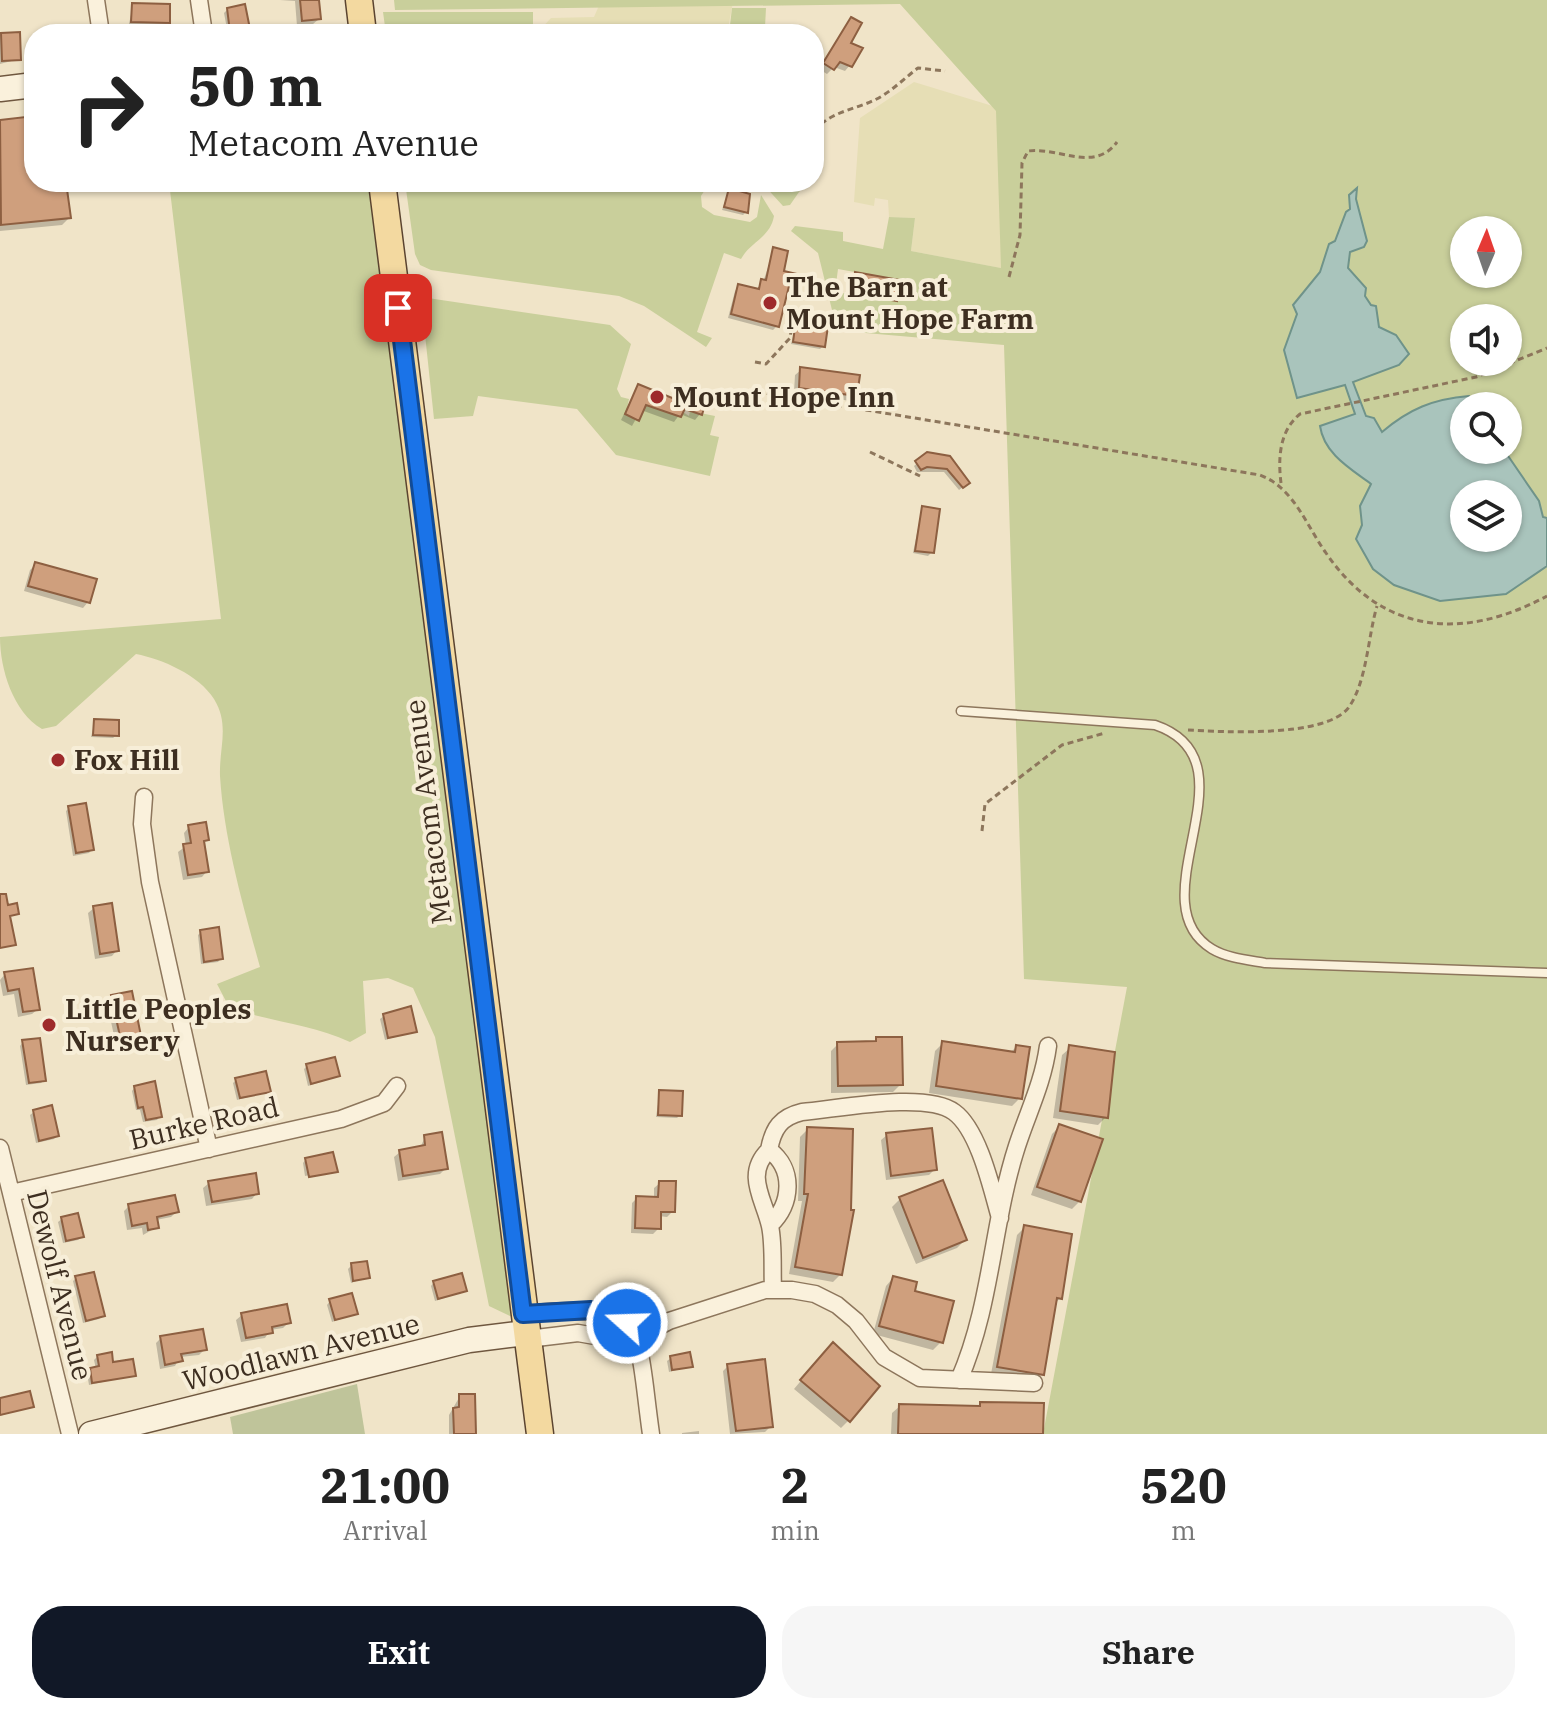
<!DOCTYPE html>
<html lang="en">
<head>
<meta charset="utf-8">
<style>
	:root { --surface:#fff; --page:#f6f6f6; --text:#222; --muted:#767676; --accent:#111827 }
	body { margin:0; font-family:"IBM Plex Serif",serif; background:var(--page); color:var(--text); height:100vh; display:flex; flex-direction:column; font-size:30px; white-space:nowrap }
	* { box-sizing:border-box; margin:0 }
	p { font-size:26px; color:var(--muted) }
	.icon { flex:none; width:44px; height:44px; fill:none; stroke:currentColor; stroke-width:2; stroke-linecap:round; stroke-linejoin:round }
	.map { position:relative; height:1434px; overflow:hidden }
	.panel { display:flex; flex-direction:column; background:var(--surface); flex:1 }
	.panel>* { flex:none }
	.guide { position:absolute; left:24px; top:24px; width:800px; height:168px; border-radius:32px; box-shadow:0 2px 6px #0004; background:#fff; color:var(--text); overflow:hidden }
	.needle { width:52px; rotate:2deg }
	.buttons { position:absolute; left:1450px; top:216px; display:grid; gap:16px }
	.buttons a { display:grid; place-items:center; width:72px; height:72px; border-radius:50%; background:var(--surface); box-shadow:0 2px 6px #0004; font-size:40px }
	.pin { position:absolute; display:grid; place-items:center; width:68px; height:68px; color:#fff; margin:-34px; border-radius:16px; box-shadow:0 4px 12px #0006 }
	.me { position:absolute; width:88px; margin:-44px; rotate:290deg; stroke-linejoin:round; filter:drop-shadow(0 0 6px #0008) }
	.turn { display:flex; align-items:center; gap:28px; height:168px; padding:0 32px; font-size:36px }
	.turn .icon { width:104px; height:104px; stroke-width:2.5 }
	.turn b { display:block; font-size:56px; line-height:68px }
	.eta { display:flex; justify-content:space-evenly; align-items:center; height:136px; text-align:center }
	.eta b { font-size:48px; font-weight:700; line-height:56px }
	.button { display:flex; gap:16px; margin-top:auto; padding:16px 32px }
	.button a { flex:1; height:92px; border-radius:32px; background:var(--accent); color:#fff; font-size:32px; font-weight:700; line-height:92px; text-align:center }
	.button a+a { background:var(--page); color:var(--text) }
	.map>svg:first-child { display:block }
	.farmland { fill:#e6deb5 }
	.green { fill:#c9cf9b; fill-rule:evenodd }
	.cemetery { fill:#bfc49a }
	.water { fill:#a9c4bc; stroke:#6f938a; stroke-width:2; fill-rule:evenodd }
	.shadow { fill:#0003 }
	.building { fill:#cf9f7d; stroke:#8d5f41; stroke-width:2 }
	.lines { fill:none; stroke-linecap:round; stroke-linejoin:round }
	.lane-casing { stroke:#8d765c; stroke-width:11 }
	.street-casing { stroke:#8d765c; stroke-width:19 }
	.secondary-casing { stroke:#6f573f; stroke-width:27 }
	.primary-casing { stroke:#5b4430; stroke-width:29 }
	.path { stroke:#8d765c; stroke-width:3; stroke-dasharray:6 4; stroke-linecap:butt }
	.lane { stroke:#faf1dc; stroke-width:8 }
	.street { stroke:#faf1dc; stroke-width:16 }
	.secondary { stroke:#faf1dc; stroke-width:24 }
	.primary { stroke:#f3d9a0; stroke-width:26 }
	.route-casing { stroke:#114b97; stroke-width:20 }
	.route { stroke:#1a73e8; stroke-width:14 }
	.poi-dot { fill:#9e2a2b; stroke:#f7eed8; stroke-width:3 }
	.labels { text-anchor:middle; stroke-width:8; stroke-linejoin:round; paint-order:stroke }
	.poi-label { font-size:28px; font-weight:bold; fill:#3d2e20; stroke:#f7eed8; text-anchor:start }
	.street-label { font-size:28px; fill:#3d2e20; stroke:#f7eed8 }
</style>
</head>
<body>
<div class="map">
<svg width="1547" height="1434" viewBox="0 0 1547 1434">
	<rect width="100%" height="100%" fill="#f0e4c8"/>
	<path class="farmland" d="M729,0L733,2L727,34H536L551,18L594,17L601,1Z
		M914,82L1032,118L1011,270L911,251L915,218L889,217L888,200L875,198L874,206L854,202L860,118Z"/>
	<path class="green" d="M394,0H1547V1434H1043L1127,987L1024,979L1004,345L854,332L832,310L818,253L791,231L795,226L843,232V241L883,249L889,217L915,218L911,251L1001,268L996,111L900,4L395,10ZM1464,230H1508V274H1464ZM838,269L899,280L897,301L835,292ZM1464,318H1508V362H1464ZM1464,406H1508V450H1464ZM1464,494H1508V538H1464Z
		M732,8H766L765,27L729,34Z
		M533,12V34H386L383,12Z
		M169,182H368L415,551L448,764L514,1318L489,1306L435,1037L413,988L388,978L363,981L366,1033L350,1042C311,1024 269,1022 229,1007L217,984L260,967C243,905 224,840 220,776C219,747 230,725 214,699C199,675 162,659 136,654L56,726L42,729C13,712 0,669 0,637L221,619Z
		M405,182H710L701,196L702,207L714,215L750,222L757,217L761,195L774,216C770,238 751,241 741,259L724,253L697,332L712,338L706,347L644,306L619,296L431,270L420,265L415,254Z
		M761,182H806L790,205L783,206Z
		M421,297L610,325L631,344L617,389L621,397L629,399L626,414L639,421L646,405L681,417L683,412L689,416L690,411L715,416L710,435L719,437L710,476L616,455L577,409L478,396L473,416L434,419Z"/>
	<path class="cemetery" d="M357,1384L365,1434H233L230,1417Z"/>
	<path class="water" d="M1357,188L1356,199L1367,241L1364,247L1350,252L1348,268L1366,288L1365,296L1371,305L1376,306L1379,327L1396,335L1409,354L1399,365L1353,382L1366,416L1374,418L1382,432C1409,409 1433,399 1469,396L1476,406H1464V450H1504L1539,501L1543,517L1547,518V566L1506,594L1440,601L1394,585L1373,569L1356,539L1362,525L1360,506L1371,484C1351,469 1324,454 1320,426L1355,414L1345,385L1297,398L1284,350L1297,314L1293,305L1320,272L1329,244L1335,241L1346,212L1350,209L1349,195ZM1464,494H1508V538H1464Z"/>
	<path class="shadow" d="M280,0H317L319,19L313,24L297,26L295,1Z
		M133,5L168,22L165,25L129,24Z
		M228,9L247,29L244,32L228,34L224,13Z
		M851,20L850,65L845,71L834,67L827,74L819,69Z
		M18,34L19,59L0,64V35Z
		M34,118V182H64L69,218L62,225L0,231V121Z
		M729,191L746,212L743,215L722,210Z
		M774,250L782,273L793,287L786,290L777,326L773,330L728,318L735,291L739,286L756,291L763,282Z
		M855,275L895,300L852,294Z
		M797,322L823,346L820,349L791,344Z
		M801,370L855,395L850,401L794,392L795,375Z
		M638,386L686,405L692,399L700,414L695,420L680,414L674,422L641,410L632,426L621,420Z
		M928,454L968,483L959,490L944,472H917L914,466Z
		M922,508L932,552L928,556L913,553Z
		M35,565L88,602L83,608L24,591L30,570Z
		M95,721L117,735L113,738L91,737Z
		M69,808L92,849L89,853L73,856L66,811Z
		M189,827L207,839L203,844L207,871L202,877L183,880L178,852L186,846L184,833Z
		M94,908L117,950L112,956L95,959L88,913Z
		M201,932L221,958L218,962L201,964L198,935Z
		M5,974L38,1009L32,1014L18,1017L14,994L3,996L0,980Z
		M112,997L139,1036L134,1041L116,1045L107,1003Z
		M384,1016L415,1031L385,1040L380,1019Z
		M900,1039L901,1084L893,1092L831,1093V1051L838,1044Z
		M23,1042L44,1080L41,1083L26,1085L20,1046Z
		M943,1043L1010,1053L1016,1047L1020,1098L1012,1106L929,1093L935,1051Z
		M1070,1048L1106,1117L1098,1125L1053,1118L1062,1055Z
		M307,1066L338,1076L308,1086L304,1069Z
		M236,1080L268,1092L237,1100L233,1083Z
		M135,1087L160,1116L157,1120L143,1122L140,1110H136L132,1091Z
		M660,1092L680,1115L677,1118L656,1117Z
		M34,1112L57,1135L54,1139L36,1143L30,1115Z
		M1060,1126L1080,1201L1072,1209L1031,1195L1052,1134Z
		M808,1129L841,1274L833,1282L789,1274L802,1201H798L800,1137Z
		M887,1135L934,1170L929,1175L886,1180L881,1140Z
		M425,1137L446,1168L440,1174L398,1181L394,1157L400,1152L420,1148Z
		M306,1159L335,1170L305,1176L303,1163Z
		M209,1183L257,1193L252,1199L206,1206L203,1188Z
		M660,1183L673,1211L667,1217L659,1216V1228L653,1234L631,1233L632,1203L637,1198H654V1188Z
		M900,1199L965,1240L957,1248L916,1264L892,1207Z
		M129,1206L176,1212L171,1217L156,1220L157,1227L143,1235L142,1228L127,1230L124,1211Z
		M62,1219L81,1237L78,1240L63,1243L58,1222Z
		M1025,1227L1060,1298L1054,1305L1042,1374L1034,1381L991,1374L1017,1235Z
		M352,1265L367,1277L351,1283L348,1269Z
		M76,1278L102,1315L99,1319L83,1323L73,1281Z
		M893,1278L912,1292L941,1342L933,1350L873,1334L886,1286Z
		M434,1282L464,1291L435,1301L431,1286Z
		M330,1301L356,1313L332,1322L327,1305Z
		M242,1315L289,1322L283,1328L270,1330L265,1338L241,1342L236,1320Z
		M161,1338L205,1349L199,1355L180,1357L175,1366L160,1369L156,1343Z
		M825,1352L849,1420L841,1428L794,1389Z
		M98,1356L112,1365L134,1375L89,1385L87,1373L96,1369L94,1360Z
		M671,1358L691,1366L669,1372L667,1361Z
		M728,1366L771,1426L765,1432L730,1434L723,1371Z
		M460,1396L474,1434H449V1415Z
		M0,1400L31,1406L0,1416Z
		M981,1404L1041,1434H891L892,1413L900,1406L976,1408Z
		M699,1431V1434H682V1433Z"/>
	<path class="building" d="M300,0H319L321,19L302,21Z
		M132,3L170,4V23L131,22Z
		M245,4L250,29L230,32L227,8Z
		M851,17L862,23L851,43L863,48L852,67L840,62L834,70L823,63Z
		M20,32L21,60L2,61L1,33Z
		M34,116V182H66L71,218L1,225L0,120Z
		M729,188L750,194L748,213L724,207Z
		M773,247L788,251L784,271L797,274L795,288L789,286L779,327L731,314L738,284L759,289L761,279L766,280Z
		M855,272L900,280L897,301L852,293Z
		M796,320L828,326L825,347L793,342Z
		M800,367L860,375L857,396L799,388Z
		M638,384L687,404L681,417L646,405L639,421L625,414Z
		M692,396L706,401L702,415L688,410Z
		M927,452L950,456L970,483L963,488L947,469L927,467L921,470L915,461Z
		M922,506L940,509L934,553L915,551Z
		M35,562L97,579L90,603L28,586Z
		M94,719L119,720V736L93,735Z
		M86,803L94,850L76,853L68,806Z
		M206,822L209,840L204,841L209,872L188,875L183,844L191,843L188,825Z
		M0,894H6L8,905L17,903L19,914L10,916L16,945L0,948Z
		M112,903L119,951L100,954L93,906Z
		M219,927L223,959L204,962L200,930Z
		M33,968L40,1010L23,1012L19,989L8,991L4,972Z
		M132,991L141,1036L121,1041L111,995Z
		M411,1006L417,1032L388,1038L383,1014Z
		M876,1037H902L903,1085L838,1086L837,1042L876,1041Z
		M40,1038L46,1081L29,1083L22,1040Z
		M942,1041L1015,1052L1016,1045L1030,1047L1022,1099L936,1086Z
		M1069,1045L1115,1052L1108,1118L1060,1111Z
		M335,1057L340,1076L311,1084L306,1064Z
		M266,1071L271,1092L240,1098L235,1078Z
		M155,1081L162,1117L146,1120L143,1107L138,1108L134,1086Z
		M659,1090L683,1091L682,1116L658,1115Z
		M52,1105L59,1136L39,1141L33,1110Z
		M1059,1124L1103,1139L1081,1202L1037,1187Z
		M807,1127L853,1129L851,1210H854L842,1275L795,1267L808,1194H804Z
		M932,1128L937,1170L891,1176L886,1133Z
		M442,1132L448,1169L403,1176L399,1150L425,1145L424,1135Z
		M333,1152L338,1172L309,1177L305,1158Z
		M256,1173L259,1194L212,1202L208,1181Z
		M943,1180L967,1240L923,1258L899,1197Z
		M659,1181H676L675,1212H661V1229L635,1228L636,1196L658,1197Z
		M175,1195L179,1212L157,1217L159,1228L148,1230L147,1223L132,1226L128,1204Z
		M78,1213L84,1237L66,1241L61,1217Z
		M1024,1225L1072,1234L1062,1299L1057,1298L1044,1375L997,1367Z
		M367,1261L370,1278L353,1281L351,1263Z
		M94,1272L105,1316L86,1321L75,1276Z
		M462,1273L467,1291L438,1299L433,1281Z
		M893,1276L917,1282L915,1291L954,1301L943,1343L879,1326Z
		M352,1293L358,1314L335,1320L329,1299Z
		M287,1304L291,1323L272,1327L273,1333L246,1338L241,1313Z
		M203,1329L207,1350L181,1354L183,1361L165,1365L160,1336Z
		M833,1342L880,1386L850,1422L800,1380Z
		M112,1352L113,1362L133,1359L136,1376L92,1383L90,1368L99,1366L97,1355Z
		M690,1352L693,1367L672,1370L670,1356Z
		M765,1359L773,1427L736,1431L727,1364Z
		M30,1391L34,1407L0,1415V1398Z
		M459,1394H475L476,1434H454L453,1408L459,1407Z
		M980,1402L1044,1403L1043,1434H898L899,1404L980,1406Z"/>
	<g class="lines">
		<g class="lane-casing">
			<path id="lane" d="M961,711L1155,725C1261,761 1133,901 1212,949C1227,958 1248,960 1265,963L1547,973"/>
		</g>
		<g class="street-casing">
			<path id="street" d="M96,0L101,34
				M199,0L204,34
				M144,797L142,824L150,882L209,1149
				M0,1148L70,1434
				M769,1150C744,1174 764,1199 770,1226C774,1245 772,1269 773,1289
				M11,1193L341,1119L384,1103L397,1086
				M770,1225C792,1204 795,1169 769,1150C773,1128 781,1117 802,1112C838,1109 926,1091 954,1112C979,1130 992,1190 1000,1218
				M523,1314C651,1302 635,1322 651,1434
				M528,1339L578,1333L629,1342L669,1321L765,1290H792L815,1294L837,1305L856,1321L884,1357L920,1378L1034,1383
				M959,1380C992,1305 992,1223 1017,1146C1028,1112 1043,1083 1048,1046"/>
		</g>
		<g class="secondary-casing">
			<path id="secondary" d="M0,89L34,85
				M91,1434L469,1340L526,1333"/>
		</g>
		<g class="primary-casing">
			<path id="primary" d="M359,0L363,34
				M382,182L540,1434"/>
		</g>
		<path class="path" d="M814,131C833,109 859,110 882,96C895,88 906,77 918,68L945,71
			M1009,277L1020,235L1022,163L1028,151C1060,147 1094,173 1117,142
			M755,362L766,364L790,338L792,325
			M757,392L1260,475C1294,488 1306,525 1326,553C1382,635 1464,641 1547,596
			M870,452L920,476
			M1281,483C1278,459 1279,431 1300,414L1476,377L1547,348
			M1188,730C1223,732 1327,738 1349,707C1367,681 1368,636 1377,606
			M982,831L985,804L1062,745L1105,733"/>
		<use href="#lane" class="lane"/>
		<use href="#street" class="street"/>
		<use href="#secondary" class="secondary"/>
		<use href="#primary" class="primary"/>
	</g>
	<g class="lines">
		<g class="route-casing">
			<path id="route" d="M398,308L523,1314L591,1310L627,1323"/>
		</g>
		<use href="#route" class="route"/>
	</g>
	<g class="poi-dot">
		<circle cx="770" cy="303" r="8"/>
		<circle cx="657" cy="397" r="8"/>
		<circle cx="58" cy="760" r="8"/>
		<circle cx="49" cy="1025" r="8"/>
	</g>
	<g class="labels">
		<g class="poi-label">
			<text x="786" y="297">The Barn at<tspan x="786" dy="32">Mount Hope Farm</tspan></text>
			<text x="673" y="407">Mount Hope Inn</text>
			<text x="74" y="770">Fox Hill</text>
			<text x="65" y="1019">Little Peoples<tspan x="65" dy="32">Nursery</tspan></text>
		</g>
		<g class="street-label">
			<text transform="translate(428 812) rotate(-97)" y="10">Metacom Avenue</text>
			<text transform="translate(204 1123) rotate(-13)" y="10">Burke Road</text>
			<text transform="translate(60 1285) rotate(76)" y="10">Dewolf Avenue</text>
			<text transform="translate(301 1352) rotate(-14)" y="10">Woodlawn Avenue</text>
		</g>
	</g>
</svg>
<div class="buttons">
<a><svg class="needle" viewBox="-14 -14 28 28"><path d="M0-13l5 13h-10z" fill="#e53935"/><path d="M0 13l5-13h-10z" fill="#767676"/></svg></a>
<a><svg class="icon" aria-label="sound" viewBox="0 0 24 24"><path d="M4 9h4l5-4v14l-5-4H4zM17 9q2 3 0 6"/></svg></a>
<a><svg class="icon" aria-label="search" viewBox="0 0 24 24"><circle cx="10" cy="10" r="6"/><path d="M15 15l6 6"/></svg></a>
<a><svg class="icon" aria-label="layers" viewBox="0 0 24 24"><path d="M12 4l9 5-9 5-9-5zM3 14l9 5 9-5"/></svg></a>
</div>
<div class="pin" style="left:398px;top:308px;background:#d93025"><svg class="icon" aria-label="arrive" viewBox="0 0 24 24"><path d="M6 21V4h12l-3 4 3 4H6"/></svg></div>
<svg class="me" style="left:627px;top:1323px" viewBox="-20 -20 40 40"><circle r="17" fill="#1a73e8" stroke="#fff" stroke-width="3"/><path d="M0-11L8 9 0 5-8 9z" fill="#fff"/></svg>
<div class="guide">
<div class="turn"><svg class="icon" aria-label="right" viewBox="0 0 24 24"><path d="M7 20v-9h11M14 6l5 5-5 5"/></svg><div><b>50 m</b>Metacom Avenue</div></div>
</div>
</div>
<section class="panel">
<div class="eta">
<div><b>21:00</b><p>Arrival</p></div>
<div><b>2</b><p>min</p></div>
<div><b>520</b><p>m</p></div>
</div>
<div class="button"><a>Exit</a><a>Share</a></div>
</section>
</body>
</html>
